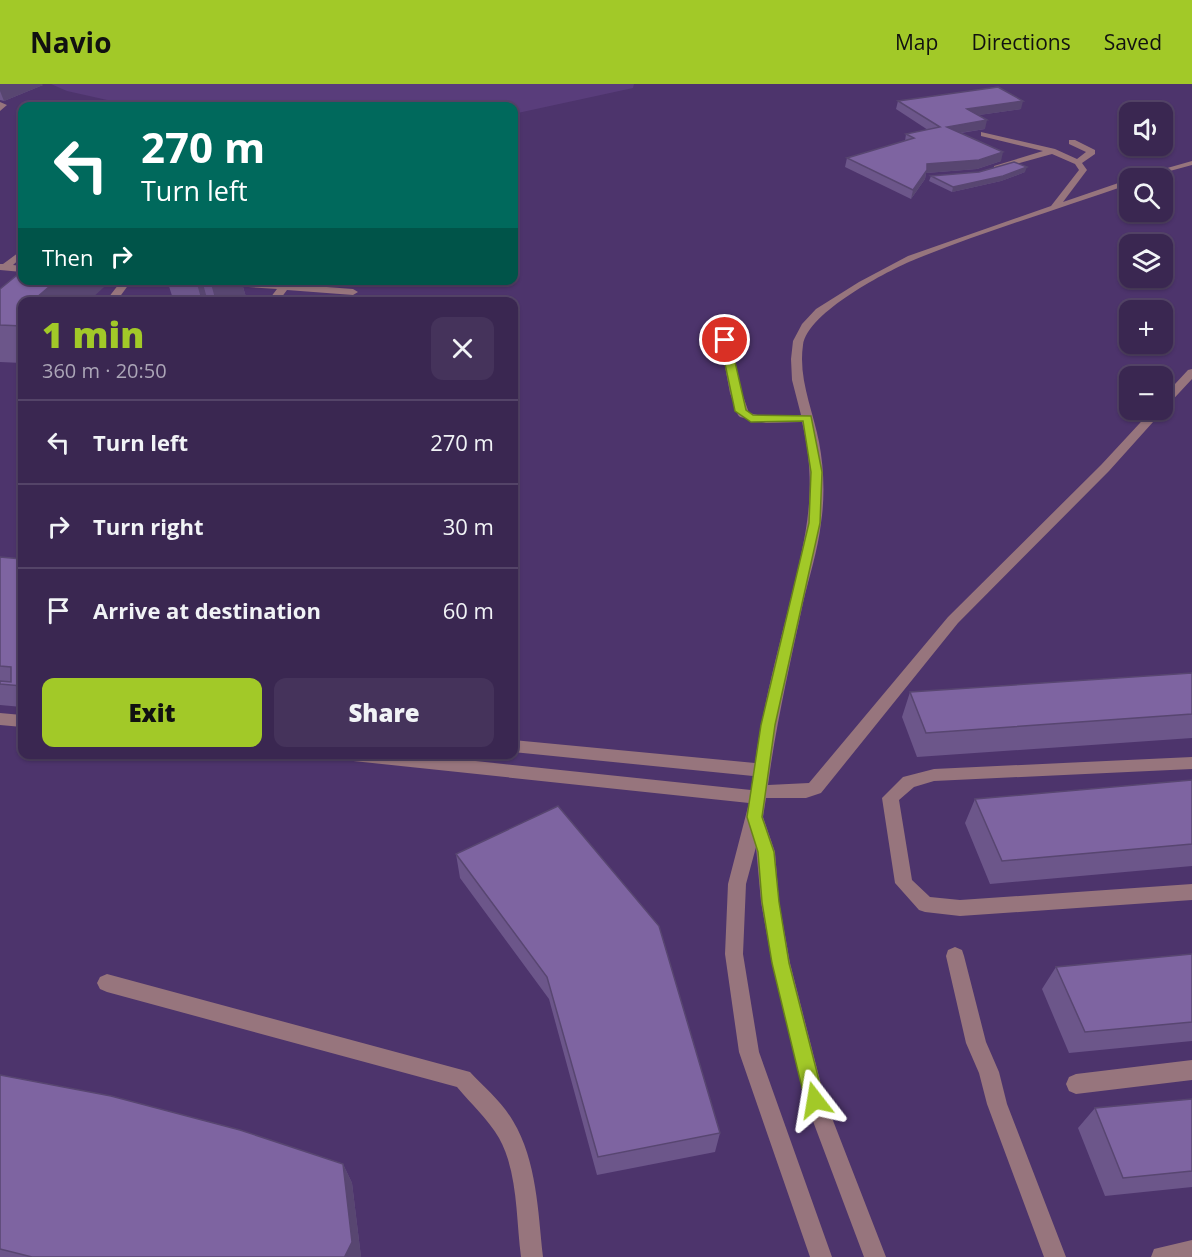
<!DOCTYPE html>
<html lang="en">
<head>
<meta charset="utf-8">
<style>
	:root { --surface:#3a2751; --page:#45335b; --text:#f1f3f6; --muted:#aba5b7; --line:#544468; --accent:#a2c928 }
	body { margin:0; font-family:"Open Sans",sans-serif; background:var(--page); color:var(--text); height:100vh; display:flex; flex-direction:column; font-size:22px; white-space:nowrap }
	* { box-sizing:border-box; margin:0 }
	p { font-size:20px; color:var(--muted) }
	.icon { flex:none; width:33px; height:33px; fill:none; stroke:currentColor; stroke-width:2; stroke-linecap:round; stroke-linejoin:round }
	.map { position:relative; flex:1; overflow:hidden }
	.details { position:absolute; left:18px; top:213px; width:500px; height:462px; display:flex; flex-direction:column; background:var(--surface); border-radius:12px; box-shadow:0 2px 4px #0004,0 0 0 2px var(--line) }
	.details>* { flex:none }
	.hud { position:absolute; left:18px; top:18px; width:500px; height:183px; border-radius:12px; box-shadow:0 2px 4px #0004,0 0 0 2px var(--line); background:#00695c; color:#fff; overflow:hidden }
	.controls { position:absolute; left:1119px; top:18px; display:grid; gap:12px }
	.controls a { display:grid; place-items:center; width:54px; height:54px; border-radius:12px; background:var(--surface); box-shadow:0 2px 4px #0004,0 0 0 2px var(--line); font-size:30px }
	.pin { position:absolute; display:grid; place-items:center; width:51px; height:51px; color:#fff; margin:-26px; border:3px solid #fff; border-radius:50%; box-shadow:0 2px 6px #0007 }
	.me { position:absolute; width:66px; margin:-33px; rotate:346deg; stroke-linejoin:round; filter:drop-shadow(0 0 4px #0008) }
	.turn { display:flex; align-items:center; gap:21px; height:126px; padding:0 24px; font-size:27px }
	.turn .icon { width:78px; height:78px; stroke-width:2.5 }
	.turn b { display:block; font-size:42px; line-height:51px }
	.then { display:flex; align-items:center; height:57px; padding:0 24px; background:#0003; gap:12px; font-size:22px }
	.round { display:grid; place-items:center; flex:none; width:63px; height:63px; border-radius:12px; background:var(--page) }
	.summary { display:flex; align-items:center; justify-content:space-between; height:102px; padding:0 24px }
	h1 { font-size:36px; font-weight:800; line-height:45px; color:var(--accent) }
	.primary-button { display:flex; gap:12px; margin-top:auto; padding:12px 24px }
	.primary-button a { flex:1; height:69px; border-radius:12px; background:var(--accent); color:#111; font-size:24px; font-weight:800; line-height:69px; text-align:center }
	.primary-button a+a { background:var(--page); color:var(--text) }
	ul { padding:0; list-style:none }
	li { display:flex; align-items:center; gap:18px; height:84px; padding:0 24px; border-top:2px solid var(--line) }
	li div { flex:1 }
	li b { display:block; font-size:22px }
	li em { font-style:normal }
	header { display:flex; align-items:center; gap:36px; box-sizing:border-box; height:84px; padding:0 30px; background:var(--accent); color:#111 }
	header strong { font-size:28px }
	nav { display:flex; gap:33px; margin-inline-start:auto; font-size:21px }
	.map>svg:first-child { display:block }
	.built { fill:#593d7b }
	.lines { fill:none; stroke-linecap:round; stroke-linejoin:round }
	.minor { fill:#97757d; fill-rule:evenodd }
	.wall { fill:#6c568a }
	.shaded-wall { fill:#584671 }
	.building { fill:#7e64a1; stroke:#584671; stroke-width:1.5 }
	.route { fill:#a2c928; stroke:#69831a; stroke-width:1.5 }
</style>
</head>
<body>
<header>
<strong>Navio</strong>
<nav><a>Map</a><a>Directions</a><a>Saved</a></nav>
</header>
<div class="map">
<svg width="1192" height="1173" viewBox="0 0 1192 1173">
	<rect width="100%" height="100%" fill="#4d346c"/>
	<path class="built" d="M51,0H634L633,4L513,30V22H134L67,7Z"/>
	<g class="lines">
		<path class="minor" d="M0,18L7,21L0,27Z
			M981,48L1055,65L1077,75L1086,68L1069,60V56H1075L1095,66V70L1082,79L1087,86L1063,118L1130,95V100C1059,125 985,147 916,175C887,187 808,228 803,261C798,295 813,326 819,358C824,384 825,413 821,439C818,466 809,493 803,519C790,580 776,640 768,701L809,699L948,533L1101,381L1152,326H1162V314L1188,286L1192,285V295L1166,323L1163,324L1164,326L1162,328L1109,387L958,539L821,709L806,714H766L763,733L775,768L779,818L790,879L825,1016L886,1173H864L805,1016L772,879L761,818L756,763L746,800L743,870L759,968L832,1173H810L739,968L725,870L728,800L749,719L344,676L338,674L336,670H409L751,706L753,692L513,668V656L755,679C762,626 776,574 789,522C805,455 819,408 802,338L766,339L740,333L738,331L730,309L720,256L725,253L730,256L742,309L749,329L766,333L801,331L792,296L791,275L793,257L802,240L816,225L859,198L908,172L1051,122L1079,86L1075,80L1052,70L994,86V82L1043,67L981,52Z
			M1192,77V81L1144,94H1132Z
			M22,166V173L13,181L22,182V188L0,186V180H3Z
			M122,196H132L116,218H105Z
			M185,196H236L353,205L358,208L353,211L287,206L278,218H267L277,205L189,199Z
			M0,629L22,631V643L0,641Z
			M1192,673V685L934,697L914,703L899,716L912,796L930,813L960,816L1192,800V816L960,832L925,828L919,826L895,799L882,714L903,693L934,685Z
			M955,863L962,866L964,872L986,958L999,988L1007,1020L1066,1173H1044L987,1020L979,989L966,959L946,872L948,866Z
			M107,890L470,988C485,1004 502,1018 513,1037C537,1077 538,1128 543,1173H521C516,1135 518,1088 499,1054C488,1035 471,1020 457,1003L107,908L100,905L97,899L100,893Z
			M1192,976V996L1076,1010L1069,1007L1066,1000L1069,993L1076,990Z
			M1192,1156V1173H1151L1154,1165Z"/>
	</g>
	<path class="wall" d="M0,0L43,1L4,17L0,16Z
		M898,17L1021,25L979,31L985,45L961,49L1001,77L977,85L926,89L925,95L911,115L845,83L847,74L905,57L906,50L928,46L896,25Z
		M1025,88L1001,97L952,108L929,97L931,92Z
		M167,196H241L246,213L242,218H174Z
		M104,203L22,218V279L0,278V205Z
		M0,473L22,475V623L0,621Z
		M1192,589V654L917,673L902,633L910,608Z
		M1192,696V782L990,800L965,739L975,715Z
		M456,770L720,1049L715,1068L597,1091L549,915L460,794Z
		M1192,870V957L1069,969L1042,905L1056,883Z
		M0,991L343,1080L352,1099L361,1173H0Z
		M1192,1015V1103L1105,1112L1078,1044L1095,1024Z"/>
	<path class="shaded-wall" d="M0,0H42L43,1L4,17L0,7Z
		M1023,17L1021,25L965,33L967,25Z
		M987,36L985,45L945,51L947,43Z
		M1003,68L1001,77L977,85L926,89L925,95L911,115L913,106L927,80Z
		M1027,83L1025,88L1001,97L952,108L953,103Z
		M57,196H102L104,203L88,218H36L35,215Z
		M196,196H202L208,218H202Z
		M210,196H241L246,213L242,218H216Z
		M343,1080L352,1099L361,1173H346L345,1172Z"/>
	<path class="building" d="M998,3L1023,17L967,25L987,36L947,43L1003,68L979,76L927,80V86L913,106L847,74L914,54L906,50L940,43L898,17Z
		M1014,78L1027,83L1003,92L953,103L931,92L979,88Z
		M22,187V196H57L35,215L72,218H22V242L0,241V205Z
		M0,473L22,475V602L0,600V597L11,598V583L0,582Z
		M1192,589V630L926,649L910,608Z
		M1192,696V760L1002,777L975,715Z
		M558,722L659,842L720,1049L598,1073L547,893L456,770Z
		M1192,870V938L1085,948L1056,883Z
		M0,991L111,1012L240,1046L343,1080L352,1158L345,1172L348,1173H32L0,1165Z
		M1192,1015V1087L1123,1094L1095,1024Z"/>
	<path class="route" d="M725,253L730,256L746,326L753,331L811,332L822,388L820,439L775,641L762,733L774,768L779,818L789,879L824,1016L821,1023L815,1026L808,1023L805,1016L772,879L762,818L758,768L747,733L761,641L809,439L811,388L803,337L751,338L735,327L720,256Z"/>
</svg>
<div class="controls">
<a><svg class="icon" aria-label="sound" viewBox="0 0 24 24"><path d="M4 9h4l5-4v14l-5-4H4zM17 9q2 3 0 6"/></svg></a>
<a><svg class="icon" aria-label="search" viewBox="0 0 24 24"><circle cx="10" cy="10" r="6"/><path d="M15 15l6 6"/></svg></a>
<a><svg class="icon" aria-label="layers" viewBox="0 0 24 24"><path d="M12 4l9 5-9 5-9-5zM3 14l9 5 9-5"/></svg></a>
<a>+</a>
<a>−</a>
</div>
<div class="pin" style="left:725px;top:256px;background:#d93025"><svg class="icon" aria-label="arrive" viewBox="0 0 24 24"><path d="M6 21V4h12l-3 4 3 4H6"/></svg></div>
<svg class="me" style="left:815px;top:1016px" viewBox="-20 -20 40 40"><path d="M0-17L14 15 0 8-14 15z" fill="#a2c928" stroke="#fff" stroke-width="4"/></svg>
<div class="hud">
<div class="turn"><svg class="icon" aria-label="left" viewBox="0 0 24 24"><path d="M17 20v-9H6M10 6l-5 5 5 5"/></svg><div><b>270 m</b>Turn left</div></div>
<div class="then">Then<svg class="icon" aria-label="right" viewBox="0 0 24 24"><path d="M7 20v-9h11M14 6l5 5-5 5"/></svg></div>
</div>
<section class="details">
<div class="summary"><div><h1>1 min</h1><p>360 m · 20:50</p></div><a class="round"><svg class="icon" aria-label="close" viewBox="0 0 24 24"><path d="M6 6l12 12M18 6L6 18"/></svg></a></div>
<ul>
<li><svg class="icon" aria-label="left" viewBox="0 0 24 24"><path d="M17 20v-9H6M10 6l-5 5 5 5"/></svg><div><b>Turn left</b></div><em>270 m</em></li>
<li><svg class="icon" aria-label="right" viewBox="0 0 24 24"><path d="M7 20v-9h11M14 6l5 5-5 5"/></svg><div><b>Turn right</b></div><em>30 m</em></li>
<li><svg class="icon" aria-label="arrive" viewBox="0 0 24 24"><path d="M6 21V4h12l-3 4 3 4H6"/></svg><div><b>Arrive at destination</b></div><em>60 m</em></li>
</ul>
<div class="primary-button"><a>Exit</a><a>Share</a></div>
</section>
</div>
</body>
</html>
